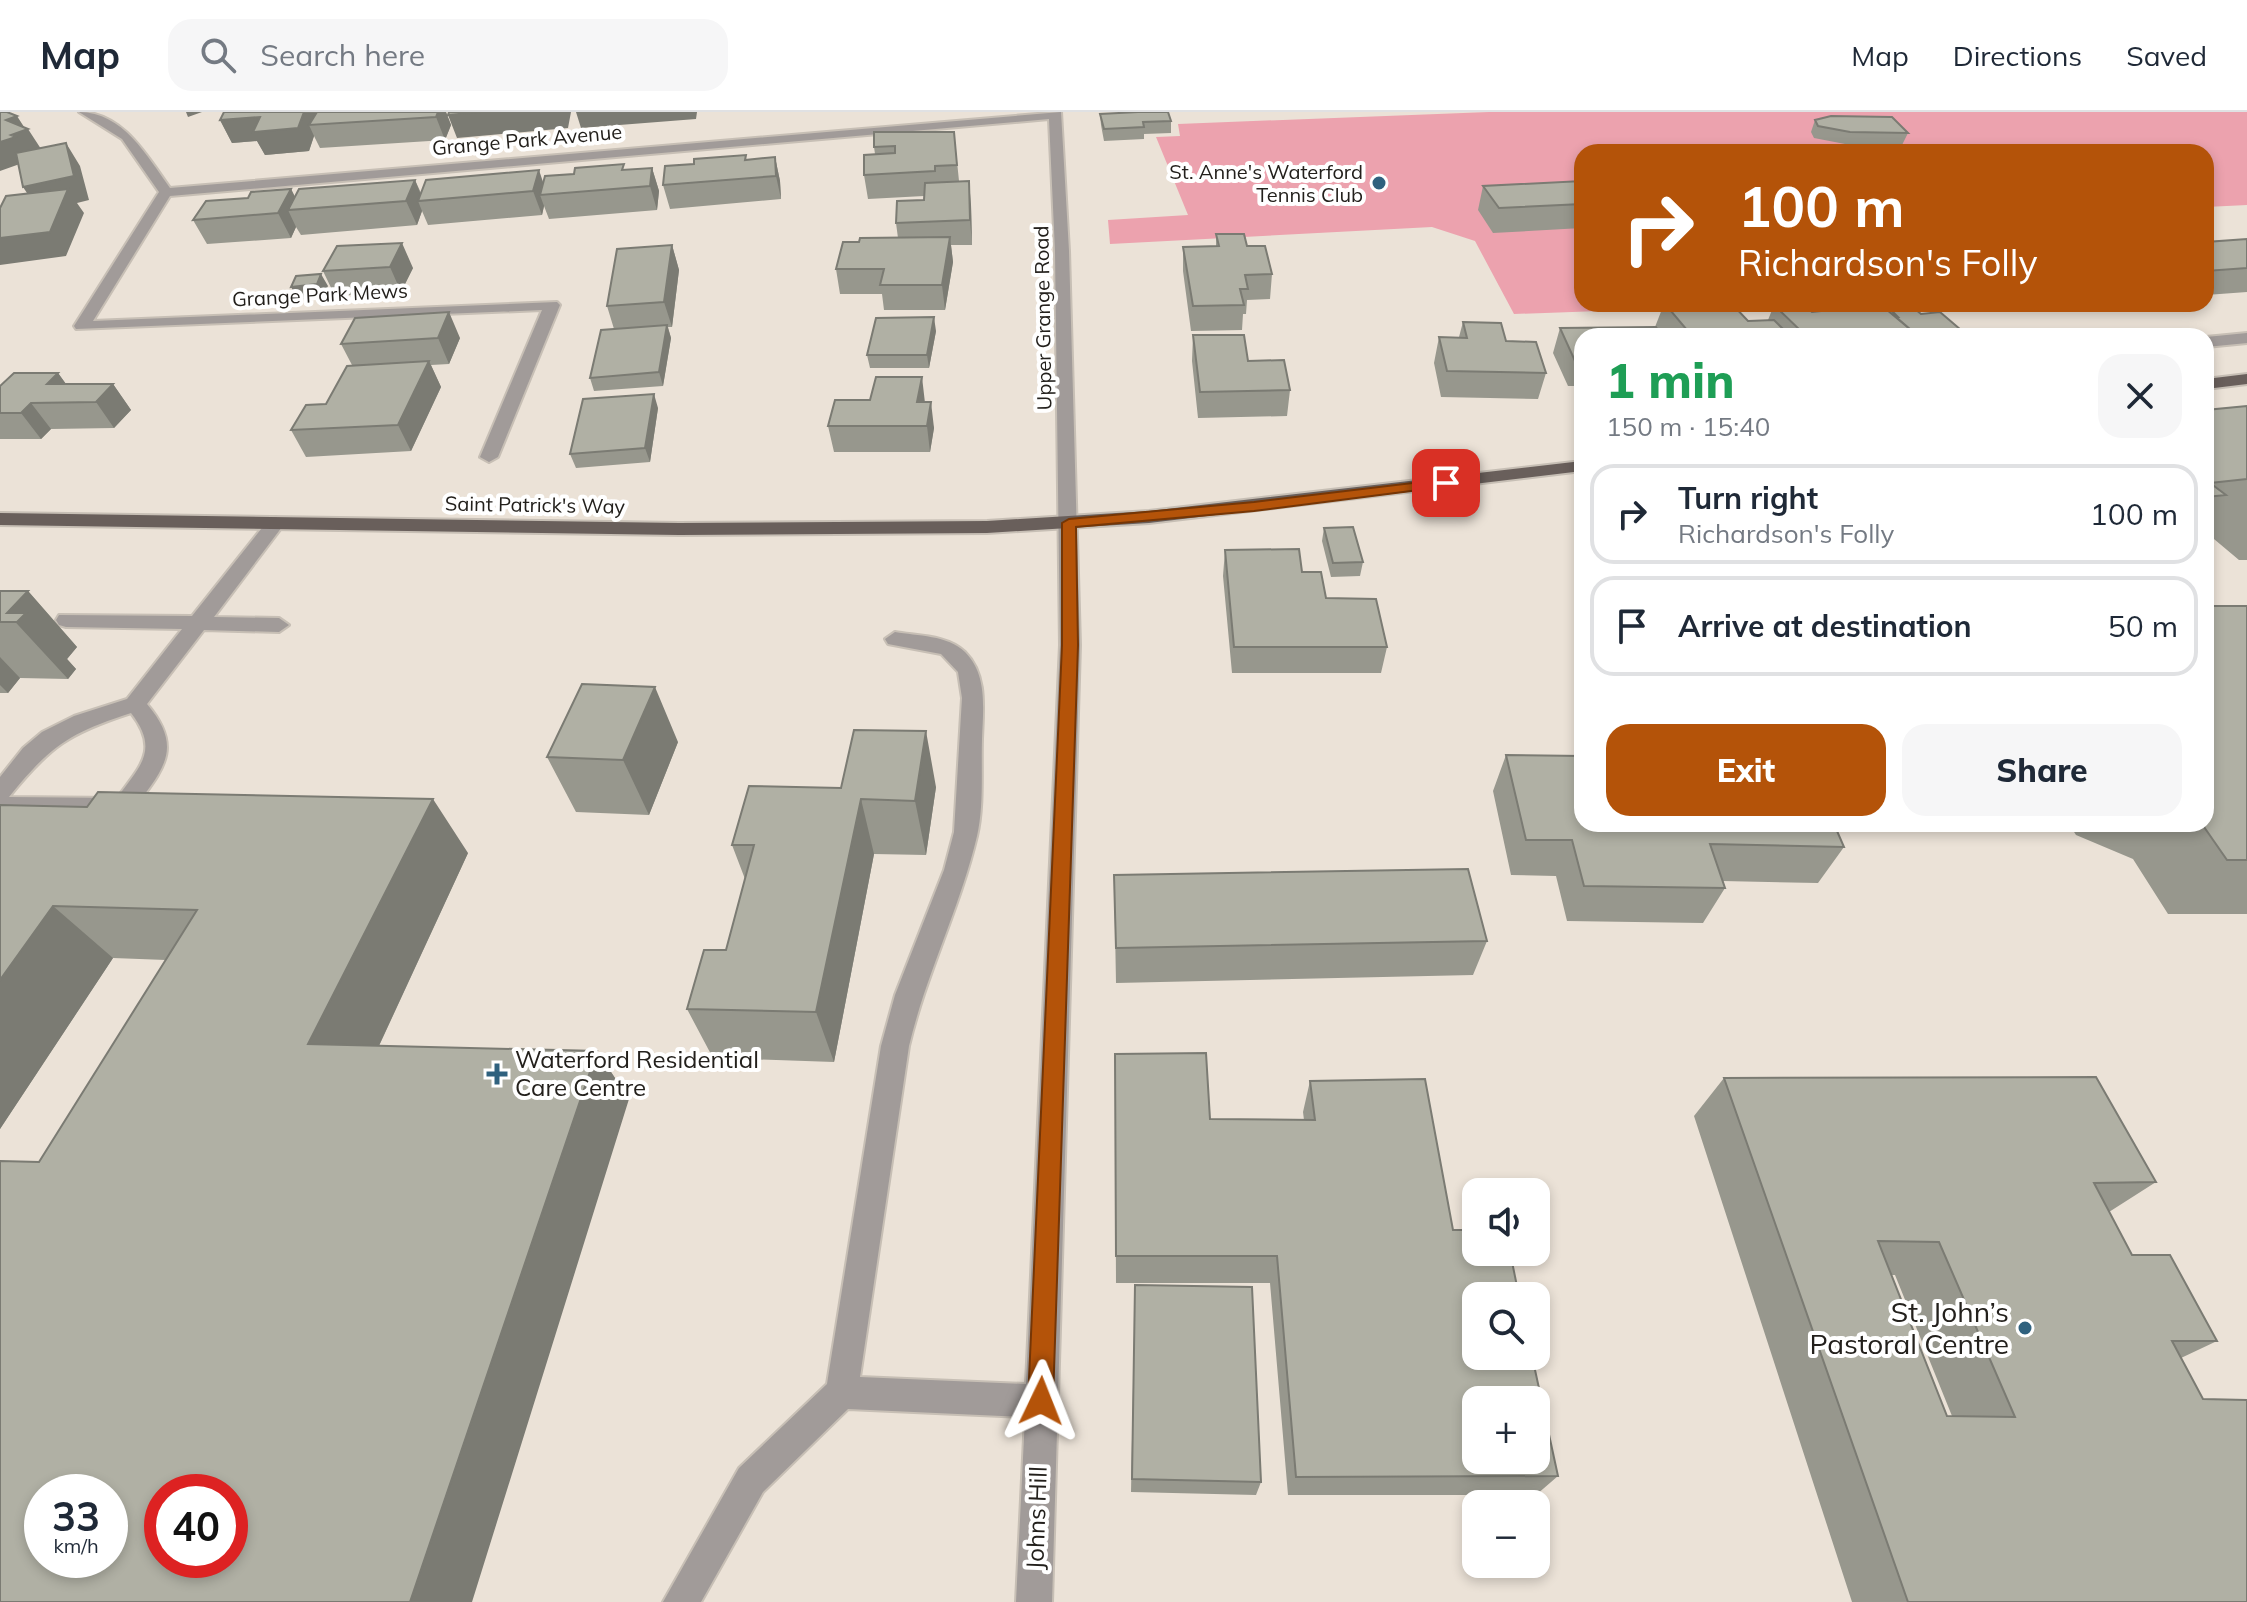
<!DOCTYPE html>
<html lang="en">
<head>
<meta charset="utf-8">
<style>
	:root { --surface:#fff; --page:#f6f6f7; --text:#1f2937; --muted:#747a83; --line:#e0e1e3; --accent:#b45309 }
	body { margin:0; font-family:Mulish,sans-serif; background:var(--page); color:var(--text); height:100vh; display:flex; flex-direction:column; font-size:30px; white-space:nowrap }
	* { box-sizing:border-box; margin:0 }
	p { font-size:26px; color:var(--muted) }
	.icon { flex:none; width:44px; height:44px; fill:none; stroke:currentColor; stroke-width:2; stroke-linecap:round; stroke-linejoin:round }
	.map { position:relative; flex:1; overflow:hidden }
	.side { position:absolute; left:1574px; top:216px; width:640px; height:504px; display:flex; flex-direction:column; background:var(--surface); border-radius:24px; box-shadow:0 4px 12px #0003 }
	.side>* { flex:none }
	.guide { position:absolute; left:1574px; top:32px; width:640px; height:168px; border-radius:24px; box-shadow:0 4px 12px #0003; background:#b45309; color:#fff; overflow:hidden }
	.fabs { position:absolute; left:1462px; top:1066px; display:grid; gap:16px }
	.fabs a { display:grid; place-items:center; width:88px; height:88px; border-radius:16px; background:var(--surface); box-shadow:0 4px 12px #0003; font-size:40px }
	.speed { position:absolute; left:24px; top:1362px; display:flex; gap:16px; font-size:40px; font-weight:700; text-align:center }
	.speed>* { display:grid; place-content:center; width:104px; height:104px; border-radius:50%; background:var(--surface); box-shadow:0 4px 12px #0003; line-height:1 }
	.speed small { font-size:20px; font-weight:400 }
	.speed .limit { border:12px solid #d22; background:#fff; color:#111 }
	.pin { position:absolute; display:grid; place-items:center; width:68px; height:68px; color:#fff; margin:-34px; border-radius:16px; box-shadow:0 4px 12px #0006 }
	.me { position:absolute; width:88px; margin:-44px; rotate:2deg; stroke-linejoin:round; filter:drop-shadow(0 0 6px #0008) }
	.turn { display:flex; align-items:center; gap:28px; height:168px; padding:0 32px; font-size:36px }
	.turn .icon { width:104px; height:104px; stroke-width:2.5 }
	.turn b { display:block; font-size:56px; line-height:68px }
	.round { display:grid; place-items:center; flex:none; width:84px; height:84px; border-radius:24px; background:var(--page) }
	.head { display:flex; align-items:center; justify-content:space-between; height:136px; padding:0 32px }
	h1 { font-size:48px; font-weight:800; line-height:60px; color:#1e9e55 }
	.button { display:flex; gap:16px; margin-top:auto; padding:16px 32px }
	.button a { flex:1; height:92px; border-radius:24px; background:var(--accent); color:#fff; font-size:32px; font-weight:800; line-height:92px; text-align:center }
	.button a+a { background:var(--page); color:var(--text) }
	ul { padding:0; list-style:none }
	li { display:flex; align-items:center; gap:24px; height:100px; margin:0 16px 12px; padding:0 16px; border:4px solid var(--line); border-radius:24px }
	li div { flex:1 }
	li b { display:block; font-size:30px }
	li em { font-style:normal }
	header { display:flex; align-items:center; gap:48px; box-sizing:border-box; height:112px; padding:0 40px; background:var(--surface); border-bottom:2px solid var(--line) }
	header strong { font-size:38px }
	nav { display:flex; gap:44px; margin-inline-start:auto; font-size:28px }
	.search { width:560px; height:72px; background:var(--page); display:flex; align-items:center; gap:20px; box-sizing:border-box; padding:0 28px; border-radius:24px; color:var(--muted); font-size:30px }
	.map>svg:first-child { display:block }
	.green { fill:#eca2ae }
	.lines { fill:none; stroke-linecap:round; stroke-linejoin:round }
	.minor-casing { stroke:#c7bfb5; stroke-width:4 }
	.major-casing { stroke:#c7bfb5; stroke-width:4 }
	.minor { fill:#a19b99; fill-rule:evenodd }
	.major { fill:#695f5b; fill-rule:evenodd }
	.wall { fill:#97978d; fill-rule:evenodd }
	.shaded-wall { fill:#7b7b73 }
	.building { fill:#b0b0a4; stroke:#7b7b73; stroke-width:2; fill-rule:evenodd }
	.route { fill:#b45309; stroke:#753606; stroke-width:2 }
	.poi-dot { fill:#2f617e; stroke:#fff; stroke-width:3 }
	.labels { text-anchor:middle; stroke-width:8; stroke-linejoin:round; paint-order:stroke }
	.far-street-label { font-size:20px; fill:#23201c; stroke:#fff }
	.far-poi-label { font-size:20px; fill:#23201c; stroke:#fff; text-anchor:end }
	.poi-label { font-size:24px; fill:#23201c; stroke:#fff; text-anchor:start }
	.street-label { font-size:24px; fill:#23201c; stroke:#fff }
	.near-poi-label { font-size:28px; fill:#23201c; stroke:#fff; text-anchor:end }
</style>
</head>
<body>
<header>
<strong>Map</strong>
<div class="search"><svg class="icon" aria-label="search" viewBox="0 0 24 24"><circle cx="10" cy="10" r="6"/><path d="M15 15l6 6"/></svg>Search here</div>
<nav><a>Map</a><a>Directions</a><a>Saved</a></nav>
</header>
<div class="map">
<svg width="2247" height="1490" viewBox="0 0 2247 1490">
	<rect width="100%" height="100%" fill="#ebe2d7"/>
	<path class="green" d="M1489,0H2247V93L2206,95V40H1582V192H1792L1514,202L1475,129L1432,115L1110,132L1108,108L1188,103L1156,25L1180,24L1178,12Z"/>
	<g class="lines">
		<g class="minor-casing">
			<path id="minor" d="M79,0C123,0 147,44 170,76L1061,0L1069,139L1080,533L1052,1490H1016L1025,1305L848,1297L763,1380L701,1490H663L739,1356L827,1272L881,934L895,883L944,758L954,720L962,586L958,560L941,542L888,532L885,527L895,520C917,524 948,523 965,540C988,563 983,597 982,627C981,658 984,694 977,724C960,796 926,862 909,934L860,1265L1026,1272L1060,533L1055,139L1049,7L170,84L93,209L557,190L560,193L498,345L489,350L480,345L542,198L76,217L74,214L159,80L122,27Z
				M2247,221V231L2206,235V225Z
				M276,405L285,411L214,505L279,506L289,513L279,520L204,518L147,592C186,638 161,659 131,701L123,704L0,701V665L23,636L42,620L74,604L127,587L182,517L66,515L59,513L56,508L59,503L192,504L269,407ZM131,601C160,638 140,654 117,686L9,685C50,634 69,621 131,601Z"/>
		</g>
		<g class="major-casing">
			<path id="major" d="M2247,262V272L2206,277V267Z
				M1582,349V359L1149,411L987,421L679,423L0,413V401L679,411L987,409L1149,399Z"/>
		</g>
		<use href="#minor" class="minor"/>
		<use href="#major" class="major"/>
	</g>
	<path class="wall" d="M446,0L451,13L445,28L320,36L314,24L309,39L265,43L257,29L232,31L220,8Z
		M1100,2L1171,9V21L1144,22V27L1104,29L1101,13Z
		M1815,8L1908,21L1902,33L1845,32L1814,26L1811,20Z
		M954,20L959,69L971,93L972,133H951L953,150L945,198H884L882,182H840L836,157L859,130L898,126L896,111L924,88V84L868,87L864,63L875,42L874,35Z
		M775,45L780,69L781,87L670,97L663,73L747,48Z
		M652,56L659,79L657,98L549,107L544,94L542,103L428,113L422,99L417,113L301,123L296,115L291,126L207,132L193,108L248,86L291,77L295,85L415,68L421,81L543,70L625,58Z
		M1582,69V116L1493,121L1478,98L1483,74Z
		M1216,122L1247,134L1272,162L1270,187L1247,188L1246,202H1243L1242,218L1191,219L1183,159V135L1216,134Z
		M2247,127V180L2206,183V130Z
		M672,133L679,158L672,215H668L671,226L663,274L594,279L590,266L614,217L607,194Z
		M337,134L413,156L401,180L335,184L323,159Z
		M1664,192H1732L1748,209L1768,208L1774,193L1812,200L1842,197L1844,192H1880L1891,201L1892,199L1921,202L1968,224H1582V274H1568L1553,241L1560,216L1655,215Z
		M2032,192H2076L2036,195Z
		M355,206L460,226L449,252L431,253L441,275L411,339L306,345L291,318L326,292L352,253L341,232Z
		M1463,210L1506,229L1546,261L1538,287L1441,285L1434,251L1439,225H1459Z
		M936,219L929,256H870L867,243Z
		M1193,223L1290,278L1287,304L1198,306L1192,249Z
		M58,261L66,272H113L131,298L114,316L51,317L41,327H0V274Z
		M925,290L934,316L930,340H834L828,314Z
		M2247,294V448H2239L2208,422H2206V298Z
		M658,296L650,350L576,356L570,342Z
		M1324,416L1363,450L1360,464L1331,465L1322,429Z
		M1225,438L1302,460L1326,486L1387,535L1381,561H1232L1223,464Z
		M0,479H28L77,535L67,547L76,557L68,567L20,566L8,581H0Z
		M2247,494V802H2168L2133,747L2076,723L2069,712H2206Z
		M678,630L649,703L576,700L547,645Z
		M1506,643L1844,735L1818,771L1722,769L1725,776L1703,811L1567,809L1556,764L1511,763L1493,679Z
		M936,675L926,743L874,742L834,950L713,946L687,897L726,838L745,767L732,733L841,676Z
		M0,693L468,741L379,934L597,939L629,987L39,1050L166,848L113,846L0,1017Z
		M1114,763L1487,829L1473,863L1116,871Z
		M1115,942L1210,1007L1304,1008L1303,1000L1310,969L1453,1118L1558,1364L1536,1383H1288L1270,1171H1116Z
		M1724,966L2156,1070L2109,1100L2132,1143L2217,1229L2181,1246L2203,1287L2247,1490H1852L1694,1004ZM1891,1163H1895L1952,1304H1947Z
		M1135,1173L1261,1370L1256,1383L1131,1380Z"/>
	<path class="shaded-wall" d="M186,0H202L188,5Z
		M304,0H318L309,13L314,24L309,39L265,43L257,29L232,31L220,8Z
		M438,0H446L451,13L445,28L436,5Z
		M481,0H571L568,16L457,26L448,3Z
		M576,0H697L696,7L581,16Z
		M17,4L26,18L28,17L43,40L31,48L0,59V30L11,23L6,8Z
		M66,31L80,54L89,88L77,91L84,101L66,144L0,153V126L39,99L23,75Z
		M775,45L780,69L781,87L776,64Z
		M652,56L659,79L657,98L650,74Z
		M539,58L547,82L540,83L544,94L542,103L533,79Z
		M415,68L423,88L418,89L422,99L417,113L406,89Z
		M969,69L971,93L972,133L970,108Z
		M291,77L301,97L288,98L296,115L291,126L278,101Z
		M950,125L953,150L945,198L942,173Z
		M402,131L413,156L401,180L390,155Z
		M672,133L679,158L672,215L664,190Z
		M321,162L328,174L323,185L298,188L291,175Z
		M449,200L460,226L449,252L438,226Z
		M934,205L936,219L929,256L927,243Z
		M667,213L671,226L663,274L659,260Z
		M429,249L441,275L411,339L398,313Z
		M58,261L76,286L47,272Z
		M922,265L925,291L921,316L917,290Z
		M113,272L131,298L114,316L96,290Z
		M654,282L658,296L650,350L645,336Z
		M931,290L934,316L930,340L927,314Z
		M31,291L51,317L41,327L21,301Z
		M28,479L77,535L67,547L76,557L68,567L7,501Z
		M0,545L20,566L8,581L0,573Z
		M655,575L678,630L649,703L623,648Z
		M926,619L936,675L926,743L915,689Z
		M433,687L468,741L357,981L308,932Z
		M861,687L874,742L834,950L816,900Z
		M53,794L113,846L0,1017V868Z
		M597,939L629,987L472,1490H410Z"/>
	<path class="building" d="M0,0H7L17,4L6,8L28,17L11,23L16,25L0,30Z
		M224,0H304L298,16L253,20L260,5L220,8Z
		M317,0H438L436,5L309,13Z
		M449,0H481L448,3Z
		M1138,0H1168L1171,9L1143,10L1144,15L1104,17L1100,2Z
		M1831,4L1892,5L1908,21L1850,20L1818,14L1815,8Z
		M874,20H954L957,53L935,54V59L864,63V43L895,41V34L874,35Z
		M66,31L74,64L23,75L16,41Z
		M746,43L745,48L775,45L776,64L663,73L665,54L694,52V47Z
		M624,52L622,58L652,56L650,74L540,83L545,64L574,62L575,56Z
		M539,58L533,79L418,89L426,68Z
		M415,68L406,89L288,98L299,77Z
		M969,69L970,108L896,111L897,89L924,88L925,71Z
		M1582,69V92L1499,96L1483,74Z
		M68,77L50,120L0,126V96L6,84Z
		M291,77L278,101L193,108L206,89L248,86L251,80Z
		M1216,122H1244L1247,134H1265L1272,162L1245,163L1248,177H1240L1244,193L1193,194L1183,135L1219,134Z
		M950,125L942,173H880L884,157H836L843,130H859L860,126Z
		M2247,127V156L2206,159V130Z
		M402,131L390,155L323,159L337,134Z
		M672,133L664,190L607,194L617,137Z
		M321,162L317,172L291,175L296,164Z
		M1665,192H1732L1748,209L1774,208L1790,224H1692Z
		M1788,192H1803L1812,200L1859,195L1855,192H1880L1918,224H1832L1827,220L1804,222L1774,193Z
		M1915,197L1921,202L1940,200L1968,224H1918L1896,205H1898L1892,199Z
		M449,200L438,226L341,232L355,206Z
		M934,205L927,243H867L876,206Z
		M1463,210L1501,211L1506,229L1536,230L1546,261L1447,259L1439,225L1467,226Z
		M667,213L659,260L590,266L601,218Z
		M1656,215L1661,224H1582V249H1575L1560,216Z
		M1193,223H1244L1248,249L1284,248L1290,278L1200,280Z
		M429,249L398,313L291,318L306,293L326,292L347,254Z
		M14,261H58L47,272H113L96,290L31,291L21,301H0V274Z
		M876,265H922L917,290H931L927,314H828L835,288H870Z
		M654,282L645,336L570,342L583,287Z
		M2247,294V367L2210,371L2226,383L2206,385V298Z
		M1353,415L1363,450L1333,451L1324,416Z
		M1299,437L1302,460H1321L1326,486L1376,487L1387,535H1234L1225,438Z
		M0,479H28L7,501H26L17,510H0Z
		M2206,494H2247V748H2227L2202,712H2206Z
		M582,572L655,575L623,648L547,645Z
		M854,618L926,619L915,689L861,687L816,900L687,897L704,838H726L754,733H732L749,674L841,676Z
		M1506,643L1582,644V712H1834L1844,735L1710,732L1725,776L1584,774L1572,728H1526Z
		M98,680L433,687L308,932L597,939L410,1490H0V1049L39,1050L197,798L53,794L0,868V693L87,695ZM42,1380H110V1448H42ZM162,1380H230V1448H162Z
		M1468,757L1487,829L1116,836L1114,763Z
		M1206,941L1210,1007L1315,1008L1310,969L1425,967L1453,1118H1476V1140H1510L1519,1184H1476V1244H1532L1558,1364L1296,1365L1277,1144H1116L1115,942ZM1476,1288H1536V1348H1476Z
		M2096,965L2156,1070L2094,1071L2132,1143H2170L2217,1229H2172L2203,1287L2247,1288V1490H1908L1724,966ZM1878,1129L1939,1130L2015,1305L1947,1304Z
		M1135,1173L1252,1175L1261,1370L1132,1367Z"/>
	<path class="route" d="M1446,367L1452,371L1450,374L1254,399L1076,415L1078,533L1053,1289L1050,1298L1041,1301L1032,1298L1028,1289L1062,533V411L1069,407L1254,390Z"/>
	<g class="poi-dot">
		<circle cx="1379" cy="71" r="8"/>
		<path d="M493 950h8v8h8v8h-8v8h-8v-8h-8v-8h8z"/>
		<circle cx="2025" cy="1216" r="8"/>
	</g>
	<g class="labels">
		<g class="far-street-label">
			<text transform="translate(527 28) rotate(-5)" y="7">Grange Park Avenue</text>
			<text transform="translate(320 183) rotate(-3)" y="7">Grange Park Mews</text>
			<text transform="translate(1043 206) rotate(-91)" y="7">Upper Grange Road</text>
			<text transform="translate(535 393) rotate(1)" y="7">Saint Patrick's Way</text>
		</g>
		<g class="far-poi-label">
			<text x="1363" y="67">St. Anne's Waterford<tspan x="1363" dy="23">Tennis Club</tspan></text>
		</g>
		<g class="poi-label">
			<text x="515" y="956">Waterford Residential<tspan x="515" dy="28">Care Centre</tspan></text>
		</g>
		<g class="street-label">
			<text transform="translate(1037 1406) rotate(-88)" y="8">Johns Hill</text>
		</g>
		<g class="near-poi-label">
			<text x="2009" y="1210">St. John’s<tspan x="2009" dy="32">Pastoral Centre</tspan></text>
		</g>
	</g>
</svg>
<div class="fabs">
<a><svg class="icon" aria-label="sound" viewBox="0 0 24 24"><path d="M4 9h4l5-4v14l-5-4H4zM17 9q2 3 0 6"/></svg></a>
<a><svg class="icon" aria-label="search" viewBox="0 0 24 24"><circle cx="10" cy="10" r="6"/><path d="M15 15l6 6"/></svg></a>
<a>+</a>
<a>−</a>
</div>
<div class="speed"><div>33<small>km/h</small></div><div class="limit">40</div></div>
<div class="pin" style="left:1446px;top:371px;background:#d93025"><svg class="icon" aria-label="arrive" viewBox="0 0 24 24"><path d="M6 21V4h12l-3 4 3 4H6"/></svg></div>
<svg class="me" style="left:1041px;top:1289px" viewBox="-20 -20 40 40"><path d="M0-17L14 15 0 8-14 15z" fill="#b45309" stroke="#fff" stroke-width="4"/></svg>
<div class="guide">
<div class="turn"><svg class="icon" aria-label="right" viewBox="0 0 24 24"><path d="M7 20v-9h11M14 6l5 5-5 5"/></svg><div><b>100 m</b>Richardson's Folly</div></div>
</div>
<section class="side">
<div class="head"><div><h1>1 min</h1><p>150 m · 15:40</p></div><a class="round"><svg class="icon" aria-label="close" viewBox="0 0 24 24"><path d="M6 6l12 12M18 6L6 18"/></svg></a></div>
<ul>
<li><svg class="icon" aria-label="right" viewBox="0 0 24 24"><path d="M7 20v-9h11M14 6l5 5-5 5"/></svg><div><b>Turn right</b><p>Richardson's Folly</p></div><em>100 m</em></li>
<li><svg class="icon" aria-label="arrive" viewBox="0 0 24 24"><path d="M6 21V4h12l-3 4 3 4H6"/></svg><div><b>Arrive at destination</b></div><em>50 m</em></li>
</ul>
<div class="button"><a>Exit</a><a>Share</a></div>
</section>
</div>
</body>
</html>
